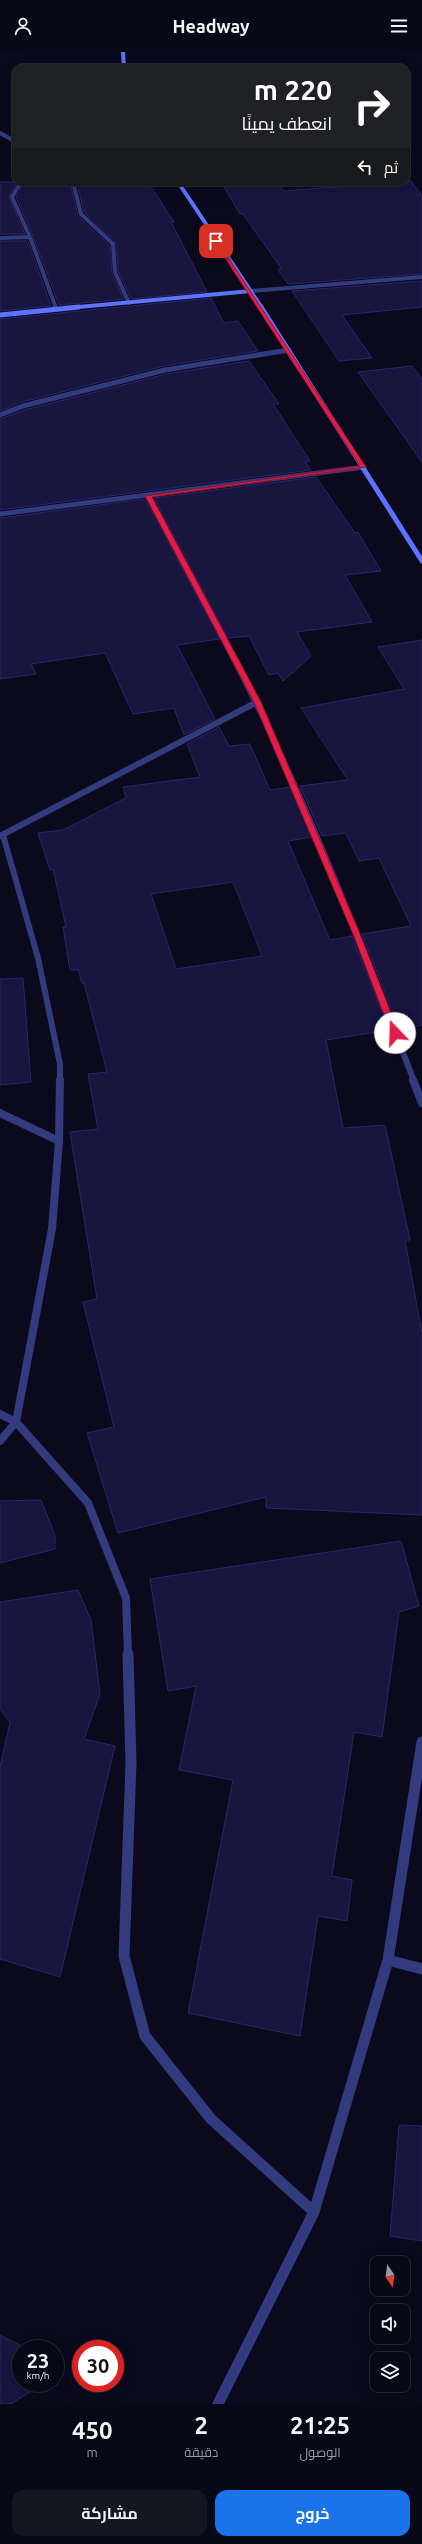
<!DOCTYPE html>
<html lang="ar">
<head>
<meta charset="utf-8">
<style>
	:root { --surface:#080816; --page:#161623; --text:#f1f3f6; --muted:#989aa1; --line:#292935; --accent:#1a73e8 }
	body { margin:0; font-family:Ubuntu,Cairo,sans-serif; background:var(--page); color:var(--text); direction:rtl; height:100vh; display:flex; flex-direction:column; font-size:15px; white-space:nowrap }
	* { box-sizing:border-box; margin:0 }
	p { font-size:13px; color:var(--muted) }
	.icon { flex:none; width:22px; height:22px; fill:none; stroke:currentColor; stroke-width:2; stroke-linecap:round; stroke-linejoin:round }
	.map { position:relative; height:2352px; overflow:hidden; direction:ltr }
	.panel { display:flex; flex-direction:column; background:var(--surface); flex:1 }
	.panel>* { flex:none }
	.banner { position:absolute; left:12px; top:12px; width:398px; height:122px; border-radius:12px; box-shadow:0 4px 16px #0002,0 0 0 1px var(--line); direction:rtl; background:#202124; color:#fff; overflow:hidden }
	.needle { width:26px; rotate:167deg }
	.tools { position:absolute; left:370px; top:2204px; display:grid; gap:8px }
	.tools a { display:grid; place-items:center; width:40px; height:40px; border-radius:8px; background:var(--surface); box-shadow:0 4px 16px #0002,0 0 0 1px var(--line); font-size:20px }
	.speed { position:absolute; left:12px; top:2288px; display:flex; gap:8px; font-size:20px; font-weight:700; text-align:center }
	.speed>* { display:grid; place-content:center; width:52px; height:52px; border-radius:50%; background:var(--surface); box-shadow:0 4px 16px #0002,0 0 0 1px var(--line); line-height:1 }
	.speed small { font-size:10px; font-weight:400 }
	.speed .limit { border:6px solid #d22; background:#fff; color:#111 }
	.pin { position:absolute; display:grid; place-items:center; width:34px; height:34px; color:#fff; margin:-17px; border-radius:8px; box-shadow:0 2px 6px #0006 }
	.me { position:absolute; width:44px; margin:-22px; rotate:339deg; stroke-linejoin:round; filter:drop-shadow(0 0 3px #0008) }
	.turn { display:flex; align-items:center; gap:14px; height:84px; padding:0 12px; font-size:18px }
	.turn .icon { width:52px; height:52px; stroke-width:2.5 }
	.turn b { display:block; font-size:28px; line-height:34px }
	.then { display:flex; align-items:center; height:38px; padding:0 12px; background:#0003; gap:8px; font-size:15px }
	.eta { display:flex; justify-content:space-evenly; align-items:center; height:68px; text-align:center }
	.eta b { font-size:24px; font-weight:700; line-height:28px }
	.primary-button { display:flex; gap:8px; margin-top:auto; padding:8px 12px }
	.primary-button a { flex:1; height:46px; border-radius:12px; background:var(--accent); color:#fff; font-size:16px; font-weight:700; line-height:46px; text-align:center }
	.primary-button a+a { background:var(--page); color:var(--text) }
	header { display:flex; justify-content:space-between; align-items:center; height:52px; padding:0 12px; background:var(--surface); font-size:18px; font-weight:700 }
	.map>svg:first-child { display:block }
	.building { fill:#18153f; stroke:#29266c; fill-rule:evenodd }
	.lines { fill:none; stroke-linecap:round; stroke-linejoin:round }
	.street-far4 { stroke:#333b7f; stroke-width:4 }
	.street-far3 { stroke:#333b7f; stroke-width:5 }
	.street-far2 { stroke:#333b7f; stroke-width:6 }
	.street-far1 { stroke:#333b7f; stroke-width:8 }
	.street { stroke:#333b7f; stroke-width:11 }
	.secondary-far1 { stroke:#5d72ff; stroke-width:4 }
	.secondary { stroke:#5d72ff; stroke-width:5 }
	.route { fill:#e11d48; stroke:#92132f }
</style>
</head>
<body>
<header><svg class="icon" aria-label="menu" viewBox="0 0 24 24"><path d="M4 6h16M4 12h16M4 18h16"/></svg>Headway<svg class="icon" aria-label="person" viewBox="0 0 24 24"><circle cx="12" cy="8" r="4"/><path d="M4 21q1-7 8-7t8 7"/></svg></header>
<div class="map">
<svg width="422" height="2352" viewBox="0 0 422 2352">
	<rect width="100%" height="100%" fill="#0b0a1d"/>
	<path class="building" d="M411,129L422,144V222L288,232L278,218L281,216L243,162H240L221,130H278L284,139Z
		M0,130H17L9,145L25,182H0Z
		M24,130H70L78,164L110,194L112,221L124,247L59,253L33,184L16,145Z
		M77,130H148L174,170H171L207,240L131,247L118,219L116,191L84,160Z
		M0,189H28L51,254L0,259Z
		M422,229V255L342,263L372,306L339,309L292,239Z
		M211,246L224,271L238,269L258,299L164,314L22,350L0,359V267Z
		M249,309L279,352H273L310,409L305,410L311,418L0,458V367L24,358L166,322Z
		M412,314L422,327V410L358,320Z
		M316,425L355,481L358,480L381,519L345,523L372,570L297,580L311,604L283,629L278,621L269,623L249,584L228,586L154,446Z
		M145,447L220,587L177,593L215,667L184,683L174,656L133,662L105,601L31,612L36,622L0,627V466Z
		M422,588V973L399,977L362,882L411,874L379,806L359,809L346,781L322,784L300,734L348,728L301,656L404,637L378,595Z
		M219,675L229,694L250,692L270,738L290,735L312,785L288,789L330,888L352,884L389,978L326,988L343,1076L385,1073L410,1188H405L422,1281V1463L266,1456V1445L118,1481L87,1381L114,1375L83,1250L97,1247L70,1080L98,1077L88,1022L107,1020L84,931H82L78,918H70L63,875H66L53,817L50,818L38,781L63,778L126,746L123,735L200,725L187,692ZM233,830L262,904L176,917L151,842Z
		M23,926L31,1030L0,1033V927Z
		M41,1448L55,1483V1497L0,1511V1449Z
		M401,1489L419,1554L399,1560L382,1685L354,1680L332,1824L352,1828L347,1869L318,1864L300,1984L188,1961L233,1728L179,1718L196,1634L168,1639L150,1527Z
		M78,1538L91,1568L100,1642L84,1687L115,1694L60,1925L0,1907V1715L10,1670L0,1657V1550Z
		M399,2073L422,2074V2189L390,2184Z
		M0,2283L27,2297H21V2331H44L11,2352H0Z"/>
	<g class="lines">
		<path class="street-far4" d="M0,81L16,90
			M21,130L12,145L30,185L56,256
			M73,130L81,162L113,192L115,220L129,251
			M0,186L30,185
			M251,239L422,225"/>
		<path class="street-far3" d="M55,255L56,257
			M0,363L23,354L165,318L289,298
			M148,444L226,591
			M0,462L364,415"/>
		<path class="street-far2" d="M225,590C300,731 357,881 414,1029
			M3,783L38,906L60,1012V1029
			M0,784L257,650"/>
		<path class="street-far1" d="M413,1028L422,1051
			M0,1061L59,1089
			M0,1362L16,1370L88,1451L126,1546L128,1603
			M0,1389L16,1370L52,1177L59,1089L60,1028"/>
		<path class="street" d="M128,1602L131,1711L124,1904L145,1984L211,2067L314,2160
			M388,1908L422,1917
			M218,2352L314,2160L388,1908L422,1690"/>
		<path class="secondary-far1" d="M123,0L124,16
			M178,130L262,256
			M68,256L251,239"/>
		<path class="secondary" d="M261,255L422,509
			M0,263L79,255"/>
	</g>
	<path class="route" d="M216,187L366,415L152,445L261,650L360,882L399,981L395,984L391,981L353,882L254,650L145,444L360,414L214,189Z"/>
</svg>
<div class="tools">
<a><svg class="needle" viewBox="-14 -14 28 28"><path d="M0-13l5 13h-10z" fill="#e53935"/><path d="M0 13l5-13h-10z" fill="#989aa1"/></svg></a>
<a><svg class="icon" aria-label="sound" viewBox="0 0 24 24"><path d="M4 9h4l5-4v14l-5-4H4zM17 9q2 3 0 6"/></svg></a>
<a><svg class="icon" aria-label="layers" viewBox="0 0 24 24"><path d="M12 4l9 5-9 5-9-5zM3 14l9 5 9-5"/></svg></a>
</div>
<div class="speed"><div>23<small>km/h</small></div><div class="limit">30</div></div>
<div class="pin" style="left:216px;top:189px;background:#d93025"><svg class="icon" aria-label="arrive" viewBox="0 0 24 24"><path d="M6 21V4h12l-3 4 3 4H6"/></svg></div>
<svg class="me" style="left:395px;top:981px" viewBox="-20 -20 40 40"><circle r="19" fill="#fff"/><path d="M0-13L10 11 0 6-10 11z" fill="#e11d48"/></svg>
<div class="banner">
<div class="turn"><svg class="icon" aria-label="right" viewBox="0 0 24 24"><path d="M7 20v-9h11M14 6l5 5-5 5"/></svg><div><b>220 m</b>انعطف يمينًا</div></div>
<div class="then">ثم<svg class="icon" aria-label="left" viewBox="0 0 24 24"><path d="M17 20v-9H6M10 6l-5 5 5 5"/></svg></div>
</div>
</div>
<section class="panel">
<div class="eta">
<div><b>21:25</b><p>الوصول</p></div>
<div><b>2</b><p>دقيقة</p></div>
<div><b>450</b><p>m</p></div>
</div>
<div class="primary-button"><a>خروج</a><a>مشاركة</a></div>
</section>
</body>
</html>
